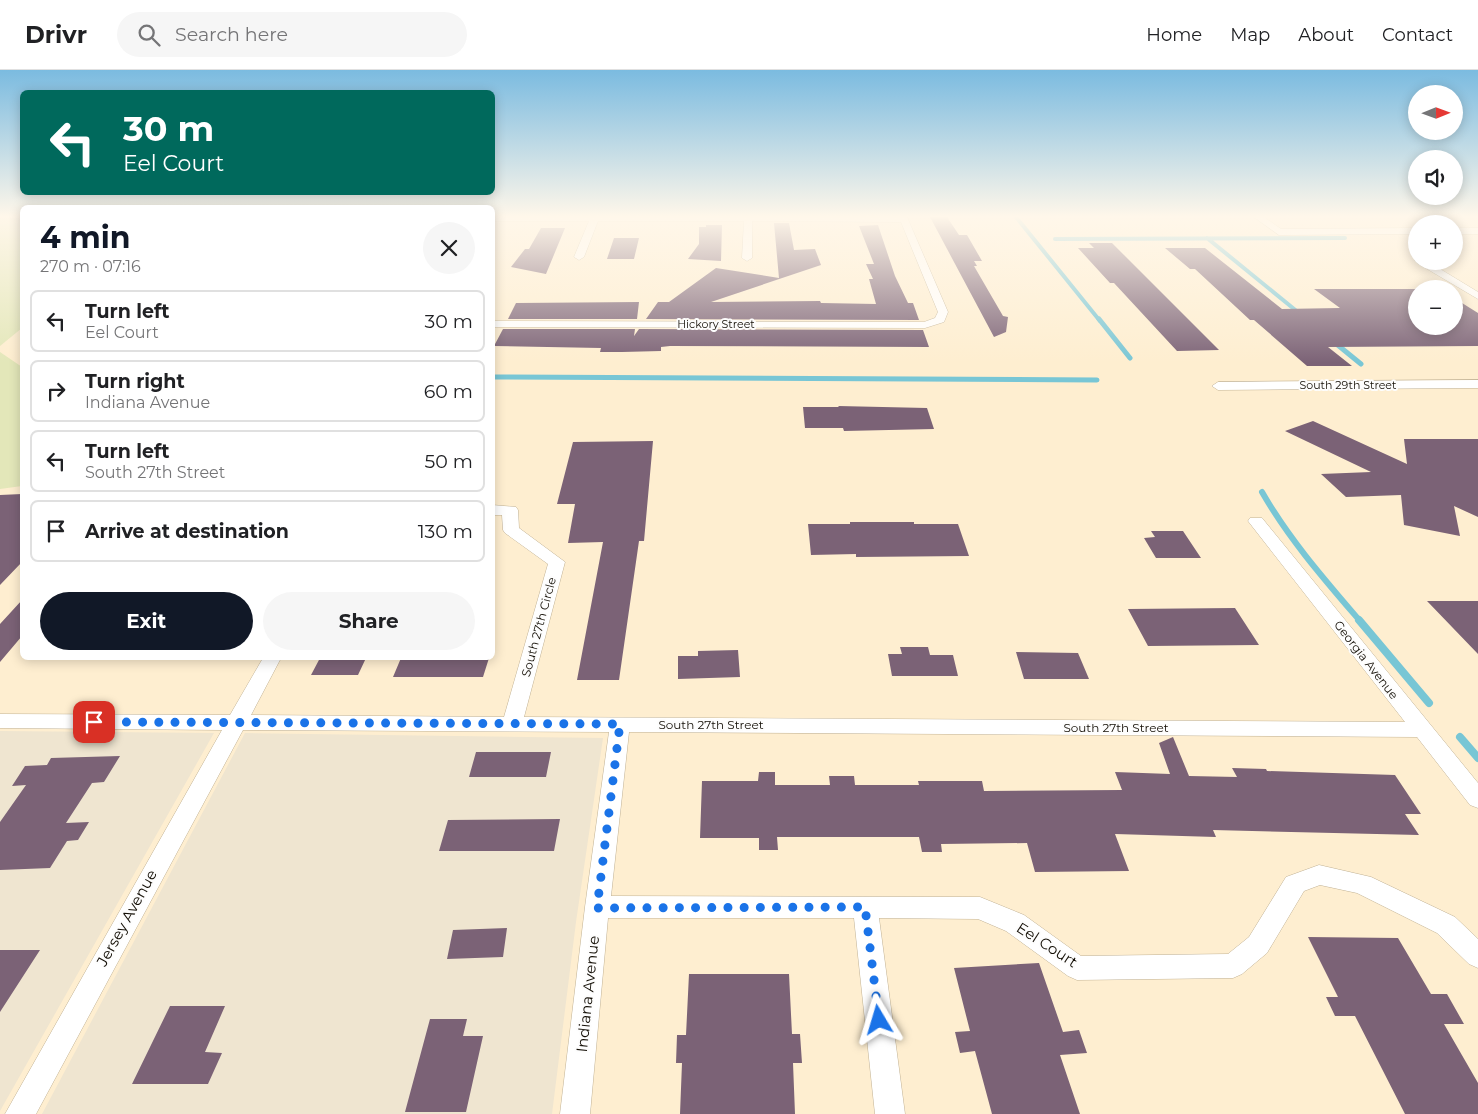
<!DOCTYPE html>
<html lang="en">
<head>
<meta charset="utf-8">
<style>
	:root { --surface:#fff; --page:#f6f6f6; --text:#202124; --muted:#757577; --line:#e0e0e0; --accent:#111827 }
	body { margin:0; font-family:Montserrat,sans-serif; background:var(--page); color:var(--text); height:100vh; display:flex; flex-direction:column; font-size:19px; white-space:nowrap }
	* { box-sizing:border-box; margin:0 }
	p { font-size:16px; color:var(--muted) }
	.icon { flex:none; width:28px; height:28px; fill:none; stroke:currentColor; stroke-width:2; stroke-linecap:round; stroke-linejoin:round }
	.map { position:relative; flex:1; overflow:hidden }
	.details { position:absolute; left:20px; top:135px; width:475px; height:455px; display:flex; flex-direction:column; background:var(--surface); border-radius:8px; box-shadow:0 2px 12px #0003 }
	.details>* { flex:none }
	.guide { position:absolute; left:20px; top:20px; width:475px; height:105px; border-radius:8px; box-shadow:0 2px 12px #0003; background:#00695c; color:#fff; overflow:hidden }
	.needle { width:32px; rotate:89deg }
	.controls { position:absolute; left:1408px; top:15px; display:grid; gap:10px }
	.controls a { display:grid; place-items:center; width:55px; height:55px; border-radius:50%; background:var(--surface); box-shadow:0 2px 12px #0003; font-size:25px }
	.pin { position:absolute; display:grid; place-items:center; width:42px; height:42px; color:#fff; margin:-21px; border-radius:10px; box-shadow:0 2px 8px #0006 }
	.me { position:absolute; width:55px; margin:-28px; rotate:353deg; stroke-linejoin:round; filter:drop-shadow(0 0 4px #0008) }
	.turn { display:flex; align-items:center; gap:18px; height:105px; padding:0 20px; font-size:22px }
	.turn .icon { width:65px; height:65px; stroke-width:2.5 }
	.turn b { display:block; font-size:35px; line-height:42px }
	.round { display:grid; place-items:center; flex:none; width:52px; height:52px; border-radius:26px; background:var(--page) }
	.summary { display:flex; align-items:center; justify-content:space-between; height:85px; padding:0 20px }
	h1 { font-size:30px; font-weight:700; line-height:38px; color:var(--accent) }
	.button { display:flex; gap:10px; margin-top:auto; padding:10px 20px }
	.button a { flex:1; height:58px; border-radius:30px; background:var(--accent); color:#fff; font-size:20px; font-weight:700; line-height:58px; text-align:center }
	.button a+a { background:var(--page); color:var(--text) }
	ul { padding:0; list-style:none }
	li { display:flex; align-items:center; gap:15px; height:62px; margin:0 10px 8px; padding:0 10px; border:2px solid var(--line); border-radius:8px }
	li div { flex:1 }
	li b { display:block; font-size:19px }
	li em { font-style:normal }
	header { display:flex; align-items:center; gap:30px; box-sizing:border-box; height:70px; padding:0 25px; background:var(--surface); border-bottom:1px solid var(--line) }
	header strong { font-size:24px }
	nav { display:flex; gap:28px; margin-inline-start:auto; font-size:18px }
	.search { width:350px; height:45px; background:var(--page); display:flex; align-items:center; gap:12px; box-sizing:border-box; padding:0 18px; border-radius:28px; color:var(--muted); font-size:19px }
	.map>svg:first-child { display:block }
	.commercial { fill:#efe5d0 }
	.green { fill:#e3e7b9 }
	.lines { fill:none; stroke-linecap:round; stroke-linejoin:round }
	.stream-far3 { stroke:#78c6d5; stroke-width:4 }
	.stream-far2 { stroke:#78c6d5; stroke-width:5 }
	.stream-far1 { stroke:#78c6d5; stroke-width:6 }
	.stream { stroke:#78c6d5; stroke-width:8 }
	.building { fill:#7b6276 }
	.minor-casing { stroke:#c1b295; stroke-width:1 }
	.minor { fill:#fff; fill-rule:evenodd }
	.route { stroke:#1a73e8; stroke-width:9; stroke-dasharray:0 16.2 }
	.labels { text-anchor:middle; stroke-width:4; stroke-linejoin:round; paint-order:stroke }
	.far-street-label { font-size:11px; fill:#130e05; stroke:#fdfdfd }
	.street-label { font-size:12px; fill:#130e05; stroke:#fdfdfd }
	.near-street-label { font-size:15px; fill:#130e05; stroke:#fdfdfd }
</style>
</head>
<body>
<header>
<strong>Drivr</strong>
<div class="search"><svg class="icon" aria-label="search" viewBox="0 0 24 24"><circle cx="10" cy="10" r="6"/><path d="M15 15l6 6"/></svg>Search here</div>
<nav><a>Home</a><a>Map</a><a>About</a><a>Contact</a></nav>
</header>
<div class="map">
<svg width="1478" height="1044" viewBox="0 0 1478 1044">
	<rect width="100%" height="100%" fill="#feeed0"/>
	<path class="commercial" d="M0,661L214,663L0,1041Z
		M245,663L603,668L576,852L552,1044H42Z"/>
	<path class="green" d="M0,147H22V258L0,276Z
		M0,282L22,297V416L0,419Z"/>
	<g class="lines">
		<path class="stream-far3" d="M1016,147L1100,251
			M1207,168L1299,243
			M1055,169L1345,168"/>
		<path class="stream-far2" d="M1099,249L1130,288
			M1334,272L1361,294
			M492,307L1097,310"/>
		<path class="stream-far1" d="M1262,422C1289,469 1324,509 1360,551"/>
		<path class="stream" d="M1359,550L1429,633
			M1460,667L1478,688"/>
	</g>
	<path class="building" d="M930,147H947L959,165H967L982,191H974L977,196H974L1003,246L1008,247L1006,262L994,267Z
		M774,153H789L794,180L815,179L821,195L711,232L820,231L821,233L876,234L869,209H873L866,194H874L859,156L878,155L895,206L908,233H913L919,250L646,249L658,232H669L716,198L779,208Z
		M706,155H722L721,191L688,189L699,174V157H706Z
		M541,158H565L546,204L511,197L525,179H529Z
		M614,168H639L634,189H607Z
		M1089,173H1112L1219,280L1177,281L1114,213H1110L1078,178H1094Z
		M1165,178H1205L1282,239L1340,238L1314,219H1416V256H1454V228L1478,243V276L1328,277L1352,296H1307L1254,250H1250L1195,199H1190Z
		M639,232L637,249H508L516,233Z
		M503,259H635L634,266L639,259L923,260L929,277L670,276L661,277V281L622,282H600L601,278L494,276Z
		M838,336L927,338L934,359L844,361L843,358H805L803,337H839Z
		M1313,351L1407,394L1404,369H1478V447L1454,436L1460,466L1404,455L1401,425L1346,427L1321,404L1371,402L1285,361Z
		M653,371L644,471H639L619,610H577L603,472L568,473L575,434H557L573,372Z
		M22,424V492L0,515V425Z
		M850,452H914V454H958L969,486L856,487V484L811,485L808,454H850Z
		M1151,461H1183L1201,488H1156L1144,468L1155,467Z
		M22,530V566L0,592V554Z
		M1427,531H1478V584Z
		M1235,538L1259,575L1148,576L1128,539Z
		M900,577H928L930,585H953L958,606H892L888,584H902Z
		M738,580L740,607L678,609V586H698V581Z
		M1016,582L1078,583L1089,609H1024Z
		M320,588H366L358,605H311Z
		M401,588H489L483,607H393Z
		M1173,667L1189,706L1237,707L1232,698L1266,699L1267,701L1395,705L1421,744H1405L1419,765L1213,760L1216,767L1115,764L1129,801L1035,802L1027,773L941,774L942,782H922L919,767H777L778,780H759V768H700L702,711H758L759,702H775V715H830L829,706H854L855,715H919L918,711H982L984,721L1122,720L1115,702L1170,704L1159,673Z
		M476,682H551L546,707H469Z
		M120,686L104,712L92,713L66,753L89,752L78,770L67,771L50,798L0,800V752L26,715L12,716L25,696L47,695L51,688Z
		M560,749L554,781H439L448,750Z
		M507,858L503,887L447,889L453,860Z
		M1308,867L1398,868L1431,924H1447L1464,954H1444L1478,1013V1044H1405L1355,946H1335L1326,927H1338Z
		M0,880H40L0,942Z
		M1039,893L1063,962L1079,960L1087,983L1060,985L1080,1044H992L975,981L960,983L955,962L970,961L954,898Z
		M689,904H789L792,964H800L802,993H793L795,1044H680L682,993H676L677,965H686Z
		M170,936H225L205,982L222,983L208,1014H132Z
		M430,949H467L463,966H483L466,1042H405Z"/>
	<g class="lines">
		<g class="minor-casing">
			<path id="minor" d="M492,147H907L948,242L944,252L925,258L492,257V251L924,252L935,248L938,242L901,152L752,151V188L747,191L742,188L744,151H598L584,187L579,190L574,187L589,151H492Z
				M1254,147H1264L1281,159L1416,158V164L1279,165Z
				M1454,158H1478V164H1454Z
				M1416,189V191H1427L1478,222V229L1417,193L1415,191Z
				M1478,310V318L1218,320L1212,316L1218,312Z
				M492,435L516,437L518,440L519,458L565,492L524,647L1405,652L1248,451L1250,448H1262L1478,713V738L1470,735L1417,667L629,662L611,826L980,827L1024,845L1081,886L1228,884L1249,867L1286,807L1319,795L1371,807L1455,847L1478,869V898L1469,894L1437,863L1357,823L1320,815L1304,821L1267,883L1242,904L1233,908L1077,910L1068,906L1006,861L978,849L879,848L905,1044H875L854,848H608L590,1044H560L585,837L609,662L243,660L36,1044H5L222,660L0,658V644L230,645L263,588H281L251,645L504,647L548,494L505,463L503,460L502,445H492Z"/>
		</g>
		<use href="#minor" class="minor"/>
	</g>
	<linearGradient id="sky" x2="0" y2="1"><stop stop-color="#7bbbe0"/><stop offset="0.5" stop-color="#fff7ea"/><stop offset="1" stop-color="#fff7ea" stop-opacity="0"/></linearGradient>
	<rect width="1478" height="293" fill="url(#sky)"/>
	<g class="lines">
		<path class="route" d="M94,652L620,654L597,838L865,837L879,950"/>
	</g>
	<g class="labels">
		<g class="far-street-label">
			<text x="716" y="258">Hickory Street</text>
			<text x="1348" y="319">South 29th Street</text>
		</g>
		<g class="street-label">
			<text transform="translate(539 557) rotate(-75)" y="4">South 27th Circle</text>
			<text transform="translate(1366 590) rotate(52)" y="4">Georgia Avenue</text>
			<text x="711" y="659">South 27th Street</text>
			<text x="1116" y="662">South 27th Street</text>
		</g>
		<g class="near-street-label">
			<text transform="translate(127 848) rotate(-61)" y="5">Jersey Avenue</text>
			<text transform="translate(1047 875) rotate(33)" y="5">Eel Court</text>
			<text transform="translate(588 924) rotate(-84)" y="5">Indiana Avenue</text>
		</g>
	</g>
</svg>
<div class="controls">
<a><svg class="needle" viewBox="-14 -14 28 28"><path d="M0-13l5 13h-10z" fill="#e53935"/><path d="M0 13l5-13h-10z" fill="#757577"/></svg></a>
<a><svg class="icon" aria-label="sound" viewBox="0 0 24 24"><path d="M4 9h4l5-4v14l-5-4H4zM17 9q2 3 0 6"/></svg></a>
<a>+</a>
<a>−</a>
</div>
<div class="pin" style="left:94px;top:652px;background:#d93025"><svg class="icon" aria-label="arrive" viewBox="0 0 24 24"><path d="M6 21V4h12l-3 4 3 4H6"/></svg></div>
<svg class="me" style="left:879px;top:950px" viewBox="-20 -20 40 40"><path d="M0-17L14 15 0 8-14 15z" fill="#1a73e8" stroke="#fff" stroke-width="4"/></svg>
<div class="guide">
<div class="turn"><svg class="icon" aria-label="left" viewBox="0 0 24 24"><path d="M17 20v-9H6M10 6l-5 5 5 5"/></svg><div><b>30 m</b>Eel Court</div></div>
</div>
<section class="details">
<div class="summary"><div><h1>4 min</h1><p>270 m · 07:16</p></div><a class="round"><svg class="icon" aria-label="close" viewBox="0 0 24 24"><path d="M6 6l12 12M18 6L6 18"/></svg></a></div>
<ul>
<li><svg class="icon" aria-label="left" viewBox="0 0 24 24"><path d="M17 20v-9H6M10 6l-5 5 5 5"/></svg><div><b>Turn left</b><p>Eel Court</p></div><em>30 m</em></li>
<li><svg class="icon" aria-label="right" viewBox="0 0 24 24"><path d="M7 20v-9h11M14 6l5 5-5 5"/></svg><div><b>Turn right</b><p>Indiana Avenue</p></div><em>60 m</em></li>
<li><svg class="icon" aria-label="left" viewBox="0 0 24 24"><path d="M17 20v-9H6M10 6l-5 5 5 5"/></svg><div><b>Turn left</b><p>South 27th Street</p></div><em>50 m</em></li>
<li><svg class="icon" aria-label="arrive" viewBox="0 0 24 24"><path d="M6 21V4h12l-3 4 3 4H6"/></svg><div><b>Arrive at destination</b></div><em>130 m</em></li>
</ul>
<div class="button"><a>Exit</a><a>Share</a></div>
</section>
</div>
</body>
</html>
